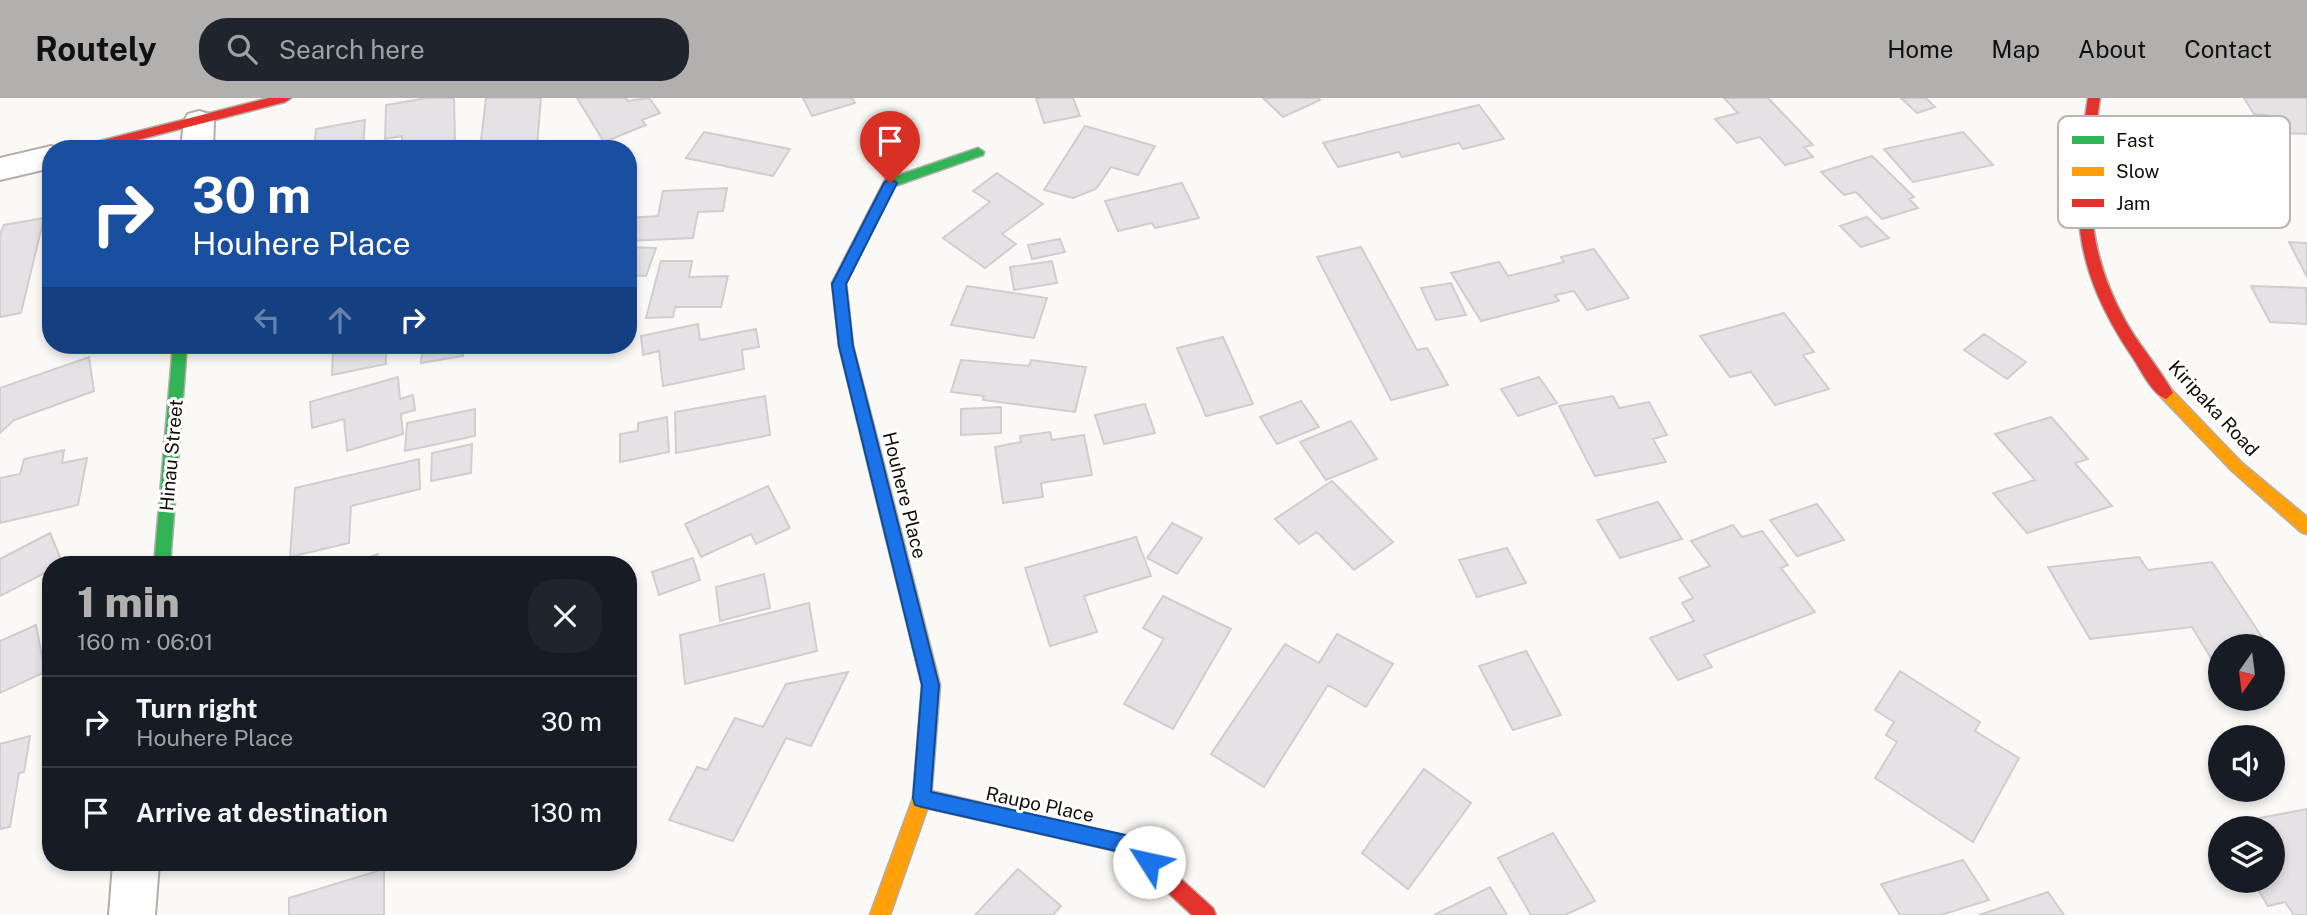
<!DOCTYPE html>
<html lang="en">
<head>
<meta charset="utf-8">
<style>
	:root { --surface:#171b24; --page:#20242c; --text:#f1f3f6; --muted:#9ea1a6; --line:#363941; --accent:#b2b0af }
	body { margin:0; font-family:"Public Sans",sans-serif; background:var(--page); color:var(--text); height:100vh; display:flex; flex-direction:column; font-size:26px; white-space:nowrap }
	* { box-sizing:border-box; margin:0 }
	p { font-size:23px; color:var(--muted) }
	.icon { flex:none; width:38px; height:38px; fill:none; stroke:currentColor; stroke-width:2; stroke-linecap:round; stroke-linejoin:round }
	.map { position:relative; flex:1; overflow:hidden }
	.sheet { position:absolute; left:42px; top:458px; width:595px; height:315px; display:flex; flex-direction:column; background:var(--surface); border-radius:28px; box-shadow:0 4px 10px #0003 }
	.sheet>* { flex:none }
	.hud { position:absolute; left:42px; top:42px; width:595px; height:214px; border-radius:28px; box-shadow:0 4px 10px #0003; background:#1a4fa0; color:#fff; overflow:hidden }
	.needle { width:46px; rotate:194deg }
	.controls { position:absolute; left:2208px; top:536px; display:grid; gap:14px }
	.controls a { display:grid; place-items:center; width:77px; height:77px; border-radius:50%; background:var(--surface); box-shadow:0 4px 10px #0003; font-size:35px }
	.pin { position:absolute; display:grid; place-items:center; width:60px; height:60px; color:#fff; margin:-72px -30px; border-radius:50% 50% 50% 0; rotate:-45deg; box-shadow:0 0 7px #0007 }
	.pin .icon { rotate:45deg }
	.me { position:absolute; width:77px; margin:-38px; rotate:305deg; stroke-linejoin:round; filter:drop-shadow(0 0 5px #0008) }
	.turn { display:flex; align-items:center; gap:24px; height:147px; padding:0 35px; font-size:32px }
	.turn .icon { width:91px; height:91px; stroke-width:2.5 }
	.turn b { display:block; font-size:49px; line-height:60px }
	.lanes { display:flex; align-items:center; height:66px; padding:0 35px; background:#0003; justify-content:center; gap:35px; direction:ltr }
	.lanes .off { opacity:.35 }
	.round { display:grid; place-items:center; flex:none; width:74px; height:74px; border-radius:28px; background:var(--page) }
	.headline { display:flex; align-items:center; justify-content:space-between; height:119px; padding:0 35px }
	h1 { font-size:42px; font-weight:800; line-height:52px; color:var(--accent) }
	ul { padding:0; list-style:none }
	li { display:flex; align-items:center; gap:21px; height:91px; padding:0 35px; border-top:2px solid var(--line) }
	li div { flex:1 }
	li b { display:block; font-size:26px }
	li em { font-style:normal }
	header { display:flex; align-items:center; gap:42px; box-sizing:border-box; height:98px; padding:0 35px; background:var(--accent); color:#111 }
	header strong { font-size:33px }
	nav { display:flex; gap:38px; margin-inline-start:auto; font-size:24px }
	.search { width:490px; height:63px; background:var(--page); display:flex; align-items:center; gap:18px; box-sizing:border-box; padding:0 24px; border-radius:28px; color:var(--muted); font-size:26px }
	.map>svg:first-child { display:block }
	.building { fill:#e5e1e5; stroke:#d0cdd1; stroke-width:2 }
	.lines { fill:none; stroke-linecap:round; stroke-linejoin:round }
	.street-casing { stroke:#b2aea8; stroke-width:4 }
	.fast-casing { stroke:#b2aea8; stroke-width:3 }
	.slow-casing { stroke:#b2aea8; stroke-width:3 }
	.jam-casing { stroke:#b2aea8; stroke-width:3 }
	.street { fill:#fefefe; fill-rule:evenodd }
	.fast { fill:#30b455; fill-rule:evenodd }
	.slow { fill:#ff9f0a; fill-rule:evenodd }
	.jam { fill:#e5322d; fill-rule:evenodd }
	.route { fill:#1a73e8; stroke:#114b97; stroke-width:2 }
	.labels { text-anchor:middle; stroke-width:6; stroke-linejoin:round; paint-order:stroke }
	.street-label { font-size:19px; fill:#120c05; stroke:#fff }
	.key { fill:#fff; stroke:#b8b6b4; stroke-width:2 }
	.key-label { font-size:19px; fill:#120c05 }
</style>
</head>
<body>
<header>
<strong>Routely</strong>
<div class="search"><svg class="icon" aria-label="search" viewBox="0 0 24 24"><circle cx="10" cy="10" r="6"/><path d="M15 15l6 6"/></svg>Search here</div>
<nav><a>Home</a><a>Map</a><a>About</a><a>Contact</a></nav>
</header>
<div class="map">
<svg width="2307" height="817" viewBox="0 0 2307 817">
	<rect width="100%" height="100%" fill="#fbf9f6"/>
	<path class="building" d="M427,0H454L455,44L402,51V38L385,41L386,7Z
		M486,0H541L537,48L480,51Z
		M577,0H626L628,3L649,0L660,15L642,22L646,27L604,44Z
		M803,0H852L855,5L812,18Z
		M1036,0H1073L1080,18L1044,25Z
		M1263,0H1319L1320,2L1283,19Z
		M1724,0H1768L1813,47L1804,49L1813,59L1785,67L1760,39L1737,45L1715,21L1738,15Z
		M1901,0H1926L1935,9L1917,15Z
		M2244,0H2307V36L2279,35L2267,17L2254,16Z
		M1479,7L1504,41L1463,51L1459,45L1402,59L1399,54L1338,69L1323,45Z
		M365,22L363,51H314L316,31Z
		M1085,28L1155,48L1138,77L1111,69L1096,91L1073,100L1044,92Z
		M704,34L790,51L773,78L686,60Z
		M1963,34L1993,67L1913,84L1884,51Z
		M1872,58L1914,99L1909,101L1918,110L1882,121L1856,94L1844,97L1821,74Z
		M997,75L1043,106L1002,136L1016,146L985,170L943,140L990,104L973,93Z
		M1182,85L1199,120L1155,130L1152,125L1118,133L1105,103Z
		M727,90L723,113L698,114L693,140L628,143V120L658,118L663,93Z
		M1867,119L1889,140L1861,149L1840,128Z
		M44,120L21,215L0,219V136L4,127Z
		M1060,141L1065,154L1032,161L1028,147Z
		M2289,144L2307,145V179Z
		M628,149L656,150L646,178L628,177Z
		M1361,149L1417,252L1427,250L1448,287L1391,302L1317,159Z
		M1594,151L1629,200L1587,212L1574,193L1555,197L1559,203L1481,223L1451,175L1499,164L1508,178L1564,164L1561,159Z
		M661,163H692L689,179L728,178L721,209H675L673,219L646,220Z
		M1052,163L1057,185L1014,192L1010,169Z
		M1451,185L1466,217L1436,222L1421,190Z
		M967,188L1047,200L1034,240L951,227Z
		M2251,188L2306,190L2307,226L2270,224Z
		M1784,215L1814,254L1803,257L1829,291L1775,307L1751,274L1730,279L1700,238Z
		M698,226L700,242L756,231L759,249L742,252L744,271L663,288L659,253L643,257L641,238Z
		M1984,236L2026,264L2007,281L1964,252Z
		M1223,239L1253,306L1206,318L1177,250Z
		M314,247H386V266L332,277L333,250L313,254Z
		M423,247H463V258L421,265Z
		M89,259L94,293L14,322L0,335V290Z
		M961,262L1029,268L1031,262L1086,269L1075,314L983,302L984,298L951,294Z
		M398,279L400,301L413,297L415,312L401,316L403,336L347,353L344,321L312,330L310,304Z
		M1539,279L1557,305L1518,318L1501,291Z
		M765,298L770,337L676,355L675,314Z
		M1613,298L1619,310L1649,304L1667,337L1653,341L1666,364L1595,378L1559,308Z
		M1301,303L1319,329L1277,346L1260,319Z
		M1145,306L1155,335L1104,346L1095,317Z
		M1001,309V335L961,337V311Z
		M475,311V338L405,353L407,325Z
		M667,319L669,354L620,364V336L638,333V325Z
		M2051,319L2088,361L2075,365L2112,408L2027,435L1993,395L2035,382L1995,336Z
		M1351,323L1377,361L1326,382L1300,344Z
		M1050,334L1052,342L1084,337L1092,377L1041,385L1043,399L1003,405L995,349L1021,344L1020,338Z
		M472,346L471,375L431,383L432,355Z
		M64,352L62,365L87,360L78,407L0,425V380L20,376L24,361Z
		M419,361L420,391L351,408L349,445L290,459L295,390Z
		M1332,383L1393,444L1354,472L1317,434L1299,446L1275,421Z
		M768,388L790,430L756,446L751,436L701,459L685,426Z
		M1658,404L1682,441L1620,460L1597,422Z
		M1817,406L1844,442L1797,458L1770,422Z
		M1172,425L1202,440L1177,476L1147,460Z
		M1733,427L1742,439L1762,433L1788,467L1781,470L1815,514L1704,557L1712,569L1678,582L1650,540L1694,523L1682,505L1693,500L1679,480L1710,468L1691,443Z
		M50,435L63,466L51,467V472L0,498V461Z
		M1136,439L1151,478L1084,498L1097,534L1050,548L1025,470Z
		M1507,450L1526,485L1477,499L1459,462Z
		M378,456L380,467H347Z
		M2139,459L2148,472L2212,464L2268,548H2221V564L2214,565L2192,529L2090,541L2048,469Z
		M693,460L700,482L659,497L652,474Z
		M764,476L770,510L720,523L716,489Z
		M1163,498L1231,531L1173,631L1124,606L1164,541L1143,530Z
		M809,505L817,553L685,586L680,537Z
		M36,527L45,574L0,595V543Z
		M1337,536L1393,566L1366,609L1328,587L1264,689L1211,656L1285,546L1319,565Z
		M1526,553L1561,617L1513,632L1479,568Z
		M1900,573L1980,624L1975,633L2019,660L1973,744L1875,680L1897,644L1886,637L1894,624L1875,612Z
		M848,574L811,648L786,640L733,743L669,722L697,669L707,672L735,620L763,629L786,586Z
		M30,638L24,674L19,675L10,729L0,731V646Z
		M1424,671L1471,705L1408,791L1362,755Z
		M2307,711V817H2294L2285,804L2268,808L2252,782H2273V730H2249L2244,723Z
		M1553,735L1595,803L1565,817H1531L1498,760Z
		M1963,762L1989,802L1941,817H1900L1881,786Z
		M384,771V817H289V800Z
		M1018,771L1061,808L1053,817H975Z
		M1490,789L1507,817H1434Z
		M2048,794L2064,817H1979Z"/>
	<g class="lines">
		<g class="street-casing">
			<path id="street" d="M199,13L210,16L214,23L213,51H181L184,23L188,16Z
				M51,48L60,51H51V70L0,82V60Z
				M113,765H159L155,817H109Z"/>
		</g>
		<g class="fast-casing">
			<path id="fast" d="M978,50L984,54L983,57L895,88L846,185L853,248L884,367L881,371H871L868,367L839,248L832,185L885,82Z
				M173,247H187L170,467H154Z"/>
		</g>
		<g class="slow-casing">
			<path id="slow" d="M2166,289L2171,291L2242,365L2307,419V436L2301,434L2232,373L2161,299L2159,295L2161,291Z
				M876,361L881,363L884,367L940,587L931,700L890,817H870L913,700L922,587L868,367L871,363Z"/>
		</g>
		<g class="jam-casing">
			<path id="jam" d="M269,0H291L285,4L102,51H78L84,47Z
				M2088,0H2100C2088,86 2082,145 2126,224C2140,249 2160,270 2173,295L2166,301C2152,296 2141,272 2133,260C2070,167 2071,107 2088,0Z
				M922,691L1137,741L1213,810L1216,817H1192L1125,755L922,709L916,706L913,700L916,694Z"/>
		</g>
		<use href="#street" class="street"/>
		<use href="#fast" class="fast"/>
		<use href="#slow" class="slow"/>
		<use href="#jam" class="jam"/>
	</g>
	<path class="route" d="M890,80L897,85L846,186L853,248L939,587L931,694L1130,738L1156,758L1159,764L1156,771L1149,774L1125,755L922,709L915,707L913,700L922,587L839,248L832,186L884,85Z"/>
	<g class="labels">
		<g class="street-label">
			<text transform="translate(2214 310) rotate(47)" y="7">Kiripaka Road</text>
			<text transform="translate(171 357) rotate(-85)" y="7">Hinau Street</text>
			<text transform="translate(905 397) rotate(76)" y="7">Houhere Place</text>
			<text transform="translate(1040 706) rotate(12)" y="7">Raupo Place</text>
		</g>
	</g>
	<rect x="2058" y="18" width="232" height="112" rx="10" class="key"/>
	<rect x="2072" y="38" width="32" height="8" fill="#30b455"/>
	<rect x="2072" y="69" width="32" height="9" fill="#ff9f0a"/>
	<rect x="2072" y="101" width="32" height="8" fill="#e5322d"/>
	<g class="key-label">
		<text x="2116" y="49">Fast</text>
		<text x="2116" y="80">Slow</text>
		<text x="2116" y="112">Jam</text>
	</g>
</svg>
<div class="controls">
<a><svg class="needle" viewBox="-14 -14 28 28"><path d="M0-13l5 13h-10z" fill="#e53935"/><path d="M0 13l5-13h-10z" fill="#9ea1a6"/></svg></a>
<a><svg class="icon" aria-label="sound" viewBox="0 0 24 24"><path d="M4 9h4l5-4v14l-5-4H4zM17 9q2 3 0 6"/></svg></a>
<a><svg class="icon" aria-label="layers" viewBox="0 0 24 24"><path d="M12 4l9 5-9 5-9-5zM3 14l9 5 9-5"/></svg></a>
</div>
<div class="pin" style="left:890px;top:85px;background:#d93025"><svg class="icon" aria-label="arrive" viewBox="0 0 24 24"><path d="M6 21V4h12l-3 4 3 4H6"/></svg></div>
<svg class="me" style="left:1149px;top:764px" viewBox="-20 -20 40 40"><circle r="19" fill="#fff"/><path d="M0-13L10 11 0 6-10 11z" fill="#1a73e8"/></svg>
<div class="hud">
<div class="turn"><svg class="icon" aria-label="right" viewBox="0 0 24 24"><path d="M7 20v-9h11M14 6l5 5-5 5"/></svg><div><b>30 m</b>Houhere Place</div></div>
<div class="lanes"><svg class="icon off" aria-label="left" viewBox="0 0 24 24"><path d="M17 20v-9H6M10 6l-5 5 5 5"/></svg><svg class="icon off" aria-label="ahead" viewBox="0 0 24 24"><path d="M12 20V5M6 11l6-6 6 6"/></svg><svg class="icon" aria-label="right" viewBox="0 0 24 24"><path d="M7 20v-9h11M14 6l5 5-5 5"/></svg></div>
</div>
<section class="sheet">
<div class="headline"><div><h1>1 min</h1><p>160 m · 06:01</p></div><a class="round"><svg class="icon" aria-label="close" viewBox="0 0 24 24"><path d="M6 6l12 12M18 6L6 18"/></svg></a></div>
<ul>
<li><svg class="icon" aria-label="right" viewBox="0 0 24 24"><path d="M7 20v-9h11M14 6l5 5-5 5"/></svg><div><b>Turn right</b><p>Houhere Place</p></div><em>30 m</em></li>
<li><svg class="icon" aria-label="arrive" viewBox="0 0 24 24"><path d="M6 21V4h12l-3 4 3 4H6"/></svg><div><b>Arrive at destination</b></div><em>130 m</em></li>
</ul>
</section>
</div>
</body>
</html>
